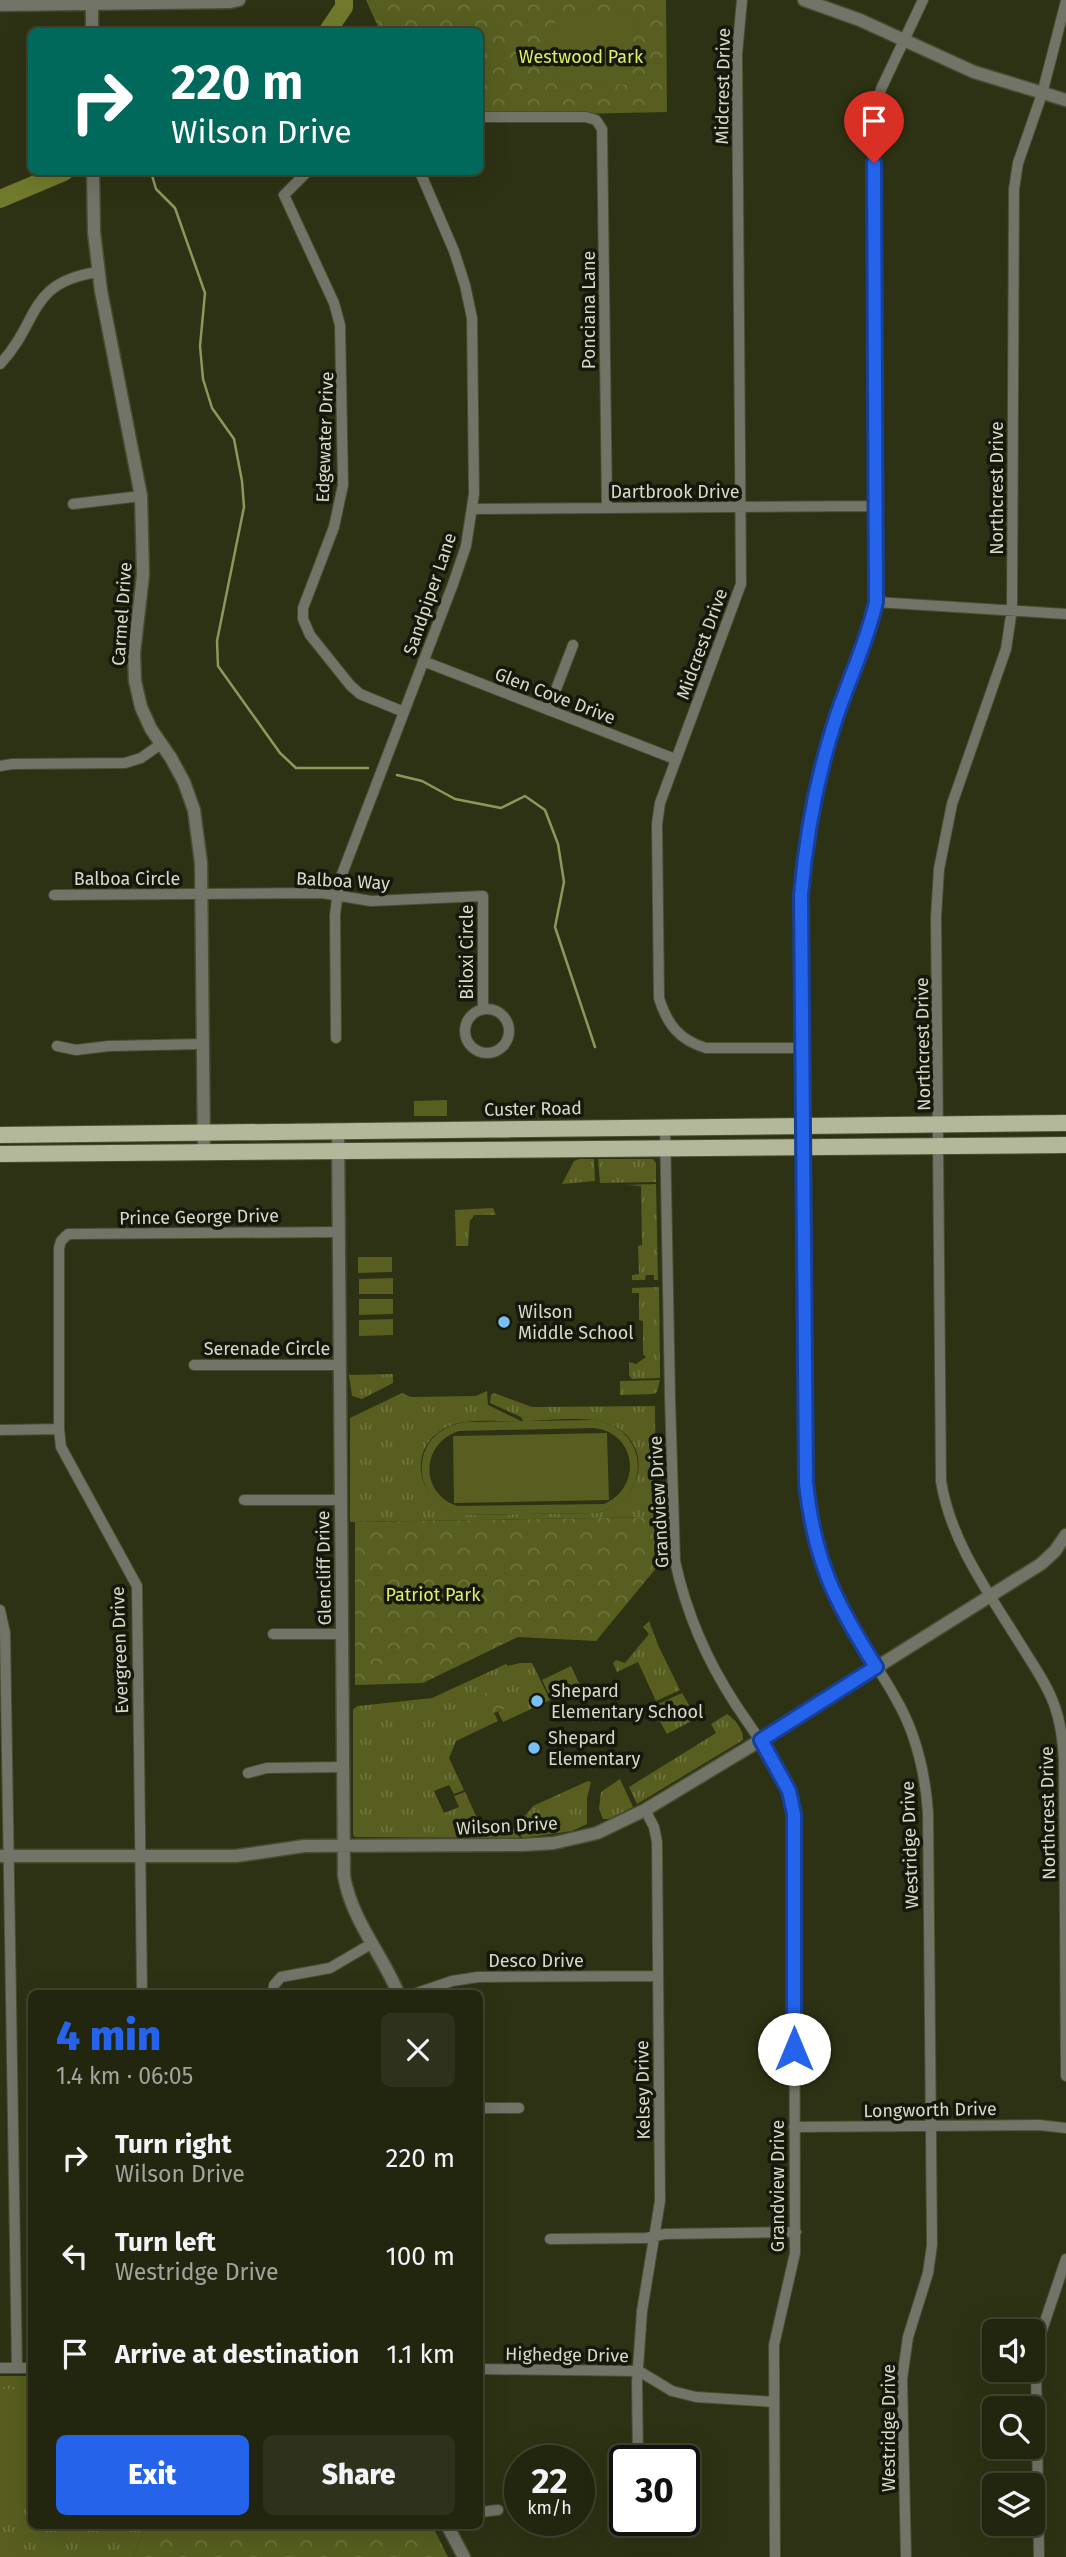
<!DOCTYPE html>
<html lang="en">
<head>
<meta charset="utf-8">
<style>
	:root { --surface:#22260f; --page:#2e321d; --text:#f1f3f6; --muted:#a2a59e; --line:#3f432f; --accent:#2563eb }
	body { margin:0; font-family:"Fira Sans",sans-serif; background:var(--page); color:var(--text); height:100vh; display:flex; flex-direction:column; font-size:26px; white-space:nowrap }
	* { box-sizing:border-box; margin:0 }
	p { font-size:23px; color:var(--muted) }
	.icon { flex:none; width:38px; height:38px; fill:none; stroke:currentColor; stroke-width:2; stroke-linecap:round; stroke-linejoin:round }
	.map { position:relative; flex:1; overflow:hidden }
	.side { position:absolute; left:28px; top:1990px; width:455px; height:539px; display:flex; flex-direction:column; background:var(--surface); border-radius:10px; box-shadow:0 7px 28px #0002,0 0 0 2px var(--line) }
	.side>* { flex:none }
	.banner { position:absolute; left:28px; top:28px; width:455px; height:147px; border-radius:10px; box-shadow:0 7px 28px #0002,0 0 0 2px var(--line); background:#00695c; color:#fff; overflow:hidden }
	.fabs { position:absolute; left:982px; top:2319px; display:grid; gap:14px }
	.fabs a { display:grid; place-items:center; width:63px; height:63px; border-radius:10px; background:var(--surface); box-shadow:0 7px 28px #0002,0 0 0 2px var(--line); font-size:35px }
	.speed { position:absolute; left:504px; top:2445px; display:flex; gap:14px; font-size:35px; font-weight:700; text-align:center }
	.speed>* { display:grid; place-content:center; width:91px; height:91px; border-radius:50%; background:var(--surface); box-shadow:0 7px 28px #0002,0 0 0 2px var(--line); line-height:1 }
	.speed small { font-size:18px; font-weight:400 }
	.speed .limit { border:4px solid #111; border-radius:10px; background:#fff; color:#111 }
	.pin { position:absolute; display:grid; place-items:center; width:60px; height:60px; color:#fff; margin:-72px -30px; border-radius:50% 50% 50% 0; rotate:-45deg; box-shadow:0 0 7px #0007 }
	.pin .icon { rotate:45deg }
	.me { position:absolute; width:77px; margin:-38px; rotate:0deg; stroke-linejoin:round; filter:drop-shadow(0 0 5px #0008) }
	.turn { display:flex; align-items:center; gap:24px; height:147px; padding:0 28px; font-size:32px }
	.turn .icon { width:91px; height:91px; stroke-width:2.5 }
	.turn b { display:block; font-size:49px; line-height:60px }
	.round { display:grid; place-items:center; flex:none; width:74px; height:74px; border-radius:10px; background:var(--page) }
	.headline { display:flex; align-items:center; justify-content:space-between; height:119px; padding:0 28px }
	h1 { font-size:42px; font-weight:800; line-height:52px; color:var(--accent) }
	.action { display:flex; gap:14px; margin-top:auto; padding:14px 28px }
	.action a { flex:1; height:80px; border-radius:10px; background:var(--accent); color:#fff; font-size:28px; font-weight:800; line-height:80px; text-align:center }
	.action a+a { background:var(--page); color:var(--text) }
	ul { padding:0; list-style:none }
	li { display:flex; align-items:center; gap:21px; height:98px; padding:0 28px }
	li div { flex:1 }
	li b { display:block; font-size:26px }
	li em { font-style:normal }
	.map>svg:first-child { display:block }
	.grass { fill:url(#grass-tufts) }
	.park { fill:url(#park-crowns) }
	.garden { fill:#575e1f; fill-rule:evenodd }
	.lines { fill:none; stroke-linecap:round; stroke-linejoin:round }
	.stream { stroke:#90975b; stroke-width:2.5 }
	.river { stroke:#717a2c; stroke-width:18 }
	.minor-casing { stroke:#494d31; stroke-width:12 }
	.tertiary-casing { stroke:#494d31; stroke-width:15 }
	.primary-casing { stroke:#494d31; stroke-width:18 }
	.minor { stroke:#717466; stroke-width:10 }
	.tertiary { stroke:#717466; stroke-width:12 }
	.primary { stroke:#b3b89b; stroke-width:16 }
	.route-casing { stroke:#184099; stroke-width:18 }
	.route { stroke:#2563eb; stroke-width:12 }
	.poi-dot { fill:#79bff8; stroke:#16180c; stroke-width:2.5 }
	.labels { text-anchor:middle; stroke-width:7; stroke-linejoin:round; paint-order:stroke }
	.park-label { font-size:18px; fill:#ddee68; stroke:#16180c }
	.street-label { font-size:18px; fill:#d7dac9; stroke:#16180c }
	.poi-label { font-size:18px; fill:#d7dac9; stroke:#16180c; text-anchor:start }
</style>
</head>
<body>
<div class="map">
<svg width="1066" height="2557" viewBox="0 0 1066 2557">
	<defs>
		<pattern id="grass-tufts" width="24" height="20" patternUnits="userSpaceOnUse" patternTransform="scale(1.75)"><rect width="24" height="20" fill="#575e1f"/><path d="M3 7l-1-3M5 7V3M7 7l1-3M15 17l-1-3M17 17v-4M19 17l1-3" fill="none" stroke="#6e743e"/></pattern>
		<pattern id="park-crowns" width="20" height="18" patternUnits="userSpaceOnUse" patternTransform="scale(1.75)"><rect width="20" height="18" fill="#575e1f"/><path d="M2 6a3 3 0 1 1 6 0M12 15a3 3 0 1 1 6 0" fill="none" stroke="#6e743e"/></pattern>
	</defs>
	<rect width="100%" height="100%" fill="#2e3214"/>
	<path class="grass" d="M579,1159H594L595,1181L562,1184L574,1161Z
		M598,1159H653L656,1163V1182L600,1183Z
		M656,1184L658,1280H654V1275H646L645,1280H632V1275L639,1274L638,1246L642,1245L641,1186L626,1185Z
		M493,1208L496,1215H474L472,1219L470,1220L468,1246H456L455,1210Z
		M659,1287L660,1378L632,1379L629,1375V1362L636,1364L646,1357L643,1354V1321L639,1320V1293H632V1288Z
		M393,1374V1383L362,1399L352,1396L349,1375Z
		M660,1380L657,1392L654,1394L620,1395V1381Z
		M487,1391L488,1405L521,1421C498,1422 466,1417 445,1428C402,1452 421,1508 465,1515L595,1513C644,1503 656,1443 609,1424C588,1415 547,1421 523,1421L521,1417L490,1403L491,1395L494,1393L532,1407L655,1406L656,1517L350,1522V1418L402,1393L411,1397L476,1396Z
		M649,1621L658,1645L680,1690L656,1701L638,1662L617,1672L613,1663L616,1660L625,1663L649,1634L643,1627Z
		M520,1663H532L550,1700L503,1722L498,1712L505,1708L483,1718L494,1713L498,1721L456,1741L449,1758L464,1790L454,1794L449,1785L434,1791L444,1813L459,1807L454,1796L465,1792L484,1833L509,1823L520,1838L355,1837L353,1835V1709L358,1706L432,1698L506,1664L508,1666Z
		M682,1693L697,1718L667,1734L652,1707Z
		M727,1714C735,1719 744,1730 743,1740L637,1804L629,1787L716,1733L711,1724Z
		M620,1779L633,1807L609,1819H603L599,1809L601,1792Z
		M588,1781L591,1782L587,1798V1824L572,1831L522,1838L518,1827V1818L526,1815L533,1806Z
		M0,2376H31L32,2525H146L133,2557H0Z"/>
	<path class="park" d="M366,0H666L667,112L480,116V32L380,31Z
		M656,1517L662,1561L596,1641L518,1637L423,1683L355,1685V1522Z
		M496,1688L506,1708L482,1718L477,1707L481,1695Z
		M146,2525H432L448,2557H133Z"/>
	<path class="garden" d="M555,12L635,16L631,85L552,81Z
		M447,1100V1116H414V1101Z
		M358,1257H392V1272L358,1273Z
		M393,1278V1294H359V1279Z
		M359,1299H393V1314L359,1315Z
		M393,1319V1335L359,1336V1320Z
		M593,1420C652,1427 653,1502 595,1513L462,1515C406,1501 409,1428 467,1422ZM593,1428C637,1432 643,1487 604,1504L457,1506C419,1493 421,1443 459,1431Z
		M607,1433L609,1500L454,1503L453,1436Z
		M571,1666L580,1685L551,1699L542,1680Z
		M0,2389H31V2503H0Z"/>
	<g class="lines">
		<path class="stream" d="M151,172L156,189L175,208L205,293L200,346L203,379L212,408L234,439L242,481L244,507L217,641L218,666L280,753L296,768H368
			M397,775L422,781L455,799L501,808L525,796L545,810L558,844L564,882L555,927L595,1047"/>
		<path class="river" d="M327,32L344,7V0
			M0,199L64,172"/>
		<g class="minor-casing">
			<path id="minor" d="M742,0L737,54L741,584L660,803L657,824L659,998C667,1024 679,1040 706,1048H802
				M1066,1L1042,94L1018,163L1014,189L1012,609L1006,649L952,804L939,869L936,917L941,1481C951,1544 991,1596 1024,1650C1035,1668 1048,1686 1055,1707C1061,1724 1063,1742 1064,1760L1066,2076
				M480,117H586L596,120L602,129L607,508
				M307,172L284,195L334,303L340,325L343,485L334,527L303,608V619L310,635L350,685L360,694L404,712
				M0,364C40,322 27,282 98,272
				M73,504L141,496
				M473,509L877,506
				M876,602L1066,614
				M423,661L675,759
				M548,710L573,645
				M0,766L12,764L125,763L141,758L161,744
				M54,895L322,893L371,901L483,896V1009
				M465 1031a22 22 0 1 1 44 0a22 22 0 1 1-44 0Z
				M336,1038L335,915L339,882L453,584L466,546L474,494L472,318L465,285L454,251L420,172
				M57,1046L76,1050L109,1046L202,1044
				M665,1127L670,1398L675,1561C686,1612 707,1661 736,1705C759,1740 785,1771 794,1814L795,2253L774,2345L775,2557
				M194,1365H340
				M0,1430L59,1429
				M244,1500H341
				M0,1610L5,1633L17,2368
				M273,1634H342
				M248,1773L267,1768L343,1767
				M142,1993L137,1586L61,1447L59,1429V1248L61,1241L68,1234L339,1232
				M273,1993L274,1985L281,1977L330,1968L371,1944
				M417,1993L452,1981L478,1977L657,1976
				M480,2108H519
				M794,2127L1039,2125L1066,2128
				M550,2239L646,2238L665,2234L796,2232
				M0,2368H32
				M480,2369L639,2371L672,2391L696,2397L774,2402
				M638,2459L637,2382L642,2311L660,2201L657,1842L654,1827L645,1810
				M480,2512L498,2510
				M906,2557L902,2379L908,2337L928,2273L932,2245L928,1812C925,1773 916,1733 896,1699C879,1667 856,1639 839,1607C819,1568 810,1526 806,1483L801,895C806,834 817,773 838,715C851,677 868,641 876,602L875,111L881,89L923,0
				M1039,2557L1036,2368L1041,2333L1066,2259"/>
		</g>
		<g class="tertiary-casing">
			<path id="tertiary" d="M92,0V32
				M804,0L860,20L974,72L1066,100
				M0,5L230,2L239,0
				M93,172L94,232L101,291L141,496L143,575L134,653L135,681L141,707L151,729L171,758L184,782L194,810L201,863L204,1152
				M338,1130L344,1876C352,1921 381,1952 398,1993
				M0,1856H236L304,1846L522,1845L554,1843L597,1833L645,1810L761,1740L1041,1564L1055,1551L1066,1535
				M447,2525L464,2557"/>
		</g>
		<g class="primary-casing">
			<path id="primary" d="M0,1135L1066,1123
				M0,1154L1066,1145"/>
		</g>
		<use href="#minor" class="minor"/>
		<use href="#tertiary" class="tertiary"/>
		<use href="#primary" class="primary"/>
	</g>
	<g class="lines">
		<g class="route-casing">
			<path id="route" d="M794,2049V1814L789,1791L761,1740L876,1667C835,1602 814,1560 806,1483L801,895C806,834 817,776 836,718C849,679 867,642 876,602L874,163"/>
		</g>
		<use href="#route" class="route"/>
	</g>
	<g class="poi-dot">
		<circle cx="504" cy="1322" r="7"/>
		<circle cx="537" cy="1701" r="7"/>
		<circle cx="534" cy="1748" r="7"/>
	</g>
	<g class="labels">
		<g class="park-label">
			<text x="581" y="63">Westwood Park</text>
			<text x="433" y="1601">Patriot Park</text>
		</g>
		<g class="street-label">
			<text transform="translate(723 86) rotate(-89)" y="6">Midcrest Drive</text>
			<text transform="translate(589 310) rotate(-90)" y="6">Ponciana Lane</text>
			<text transform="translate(325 437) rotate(-88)" y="6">Edgewater Drive</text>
			<text transform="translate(997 488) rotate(-90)" y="6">Northcrest Drive</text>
			<text x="675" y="498">Dartbrook Drive</text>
			<text transform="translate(430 594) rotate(-71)" y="6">Sandpiper Lane</text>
			<text transform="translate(122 614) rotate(-86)" y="6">Carmel Drive</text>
			<text transform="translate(702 644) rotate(-70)" y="6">Midcrest Drive</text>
			<text transform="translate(555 696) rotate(21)" y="6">Glen Cove Drive</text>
			<text x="127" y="885">Balboa Circle</text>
			<text transform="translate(343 881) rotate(3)" y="6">Balboa Way</text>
			<text transform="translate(467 952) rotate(-90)" y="6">Biloxi Circle</text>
			<text transform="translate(923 1044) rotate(-91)" y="6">Northcrest Drive</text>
			<text transform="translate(533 1109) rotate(-1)" y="6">Custer Road</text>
			<text transform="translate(199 1217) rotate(-1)" y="6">Prince George Drive</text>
			<text x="267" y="1355">Serenade Circle</text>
			<text transform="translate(659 1502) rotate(-93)" y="6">Grandview Drive</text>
			<text transform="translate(324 1568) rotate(-91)" y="6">Glencliff Drive</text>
			<text transform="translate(120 1650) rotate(-92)" y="6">Evergreen Drive</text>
			<text transform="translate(1048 1813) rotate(-91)" y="6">Northcrest Drive</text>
			<text transform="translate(507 1826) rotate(-3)" y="6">Wilson Drive</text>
			<text transform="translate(910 1845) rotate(-92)" y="6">Westridge Drive</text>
			<text x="536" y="1967">Desco Drive</text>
			<text transform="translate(643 2090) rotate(-91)" y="6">Kelsey Drive</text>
			<text transform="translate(930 2110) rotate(-1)" y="6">Longworth Drive</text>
			<text transform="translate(778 2186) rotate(-90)" y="6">Grandview Drive</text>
			<text transform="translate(567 2355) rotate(1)" y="6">Highedge Drive</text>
			<text transform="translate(889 2428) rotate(-90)" y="6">Westridge Drive</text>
		</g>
		<g class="poi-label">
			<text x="518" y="1318">Wilson<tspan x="518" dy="21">Middle School</tspan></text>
			<text x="551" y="1697">Shepard<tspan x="551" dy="21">Elementary School</tspan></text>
			<text x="548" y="1744">Shepard<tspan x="548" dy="21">Elementary</tspan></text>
		</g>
	</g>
</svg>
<div class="fabs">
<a><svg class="icon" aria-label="sound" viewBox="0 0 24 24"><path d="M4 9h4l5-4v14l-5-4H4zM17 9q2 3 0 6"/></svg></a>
<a><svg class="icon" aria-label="search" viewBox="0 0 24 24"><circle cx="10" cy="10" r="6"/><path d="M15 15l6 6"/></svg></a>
<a><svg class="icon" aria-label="layers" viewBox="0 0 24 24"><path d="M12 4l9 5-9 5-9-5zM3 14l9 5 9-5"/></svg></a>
</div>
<div class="speed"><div>22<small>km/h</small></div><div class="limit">30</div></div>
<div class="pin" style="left:874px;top:163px;background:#d93025"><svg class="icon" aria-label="arrive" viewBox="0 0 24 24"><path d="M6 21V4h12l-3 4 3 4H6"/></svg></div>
<svg class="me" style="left:794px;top:2049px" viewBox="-20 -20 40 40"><circle r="19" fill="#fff"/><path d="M0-13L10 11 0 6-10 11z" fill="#2563eb"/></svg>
<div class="banner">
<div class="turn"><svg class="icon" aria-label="right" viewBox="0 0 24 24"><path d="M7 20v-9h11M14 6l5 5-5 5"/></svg><div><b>220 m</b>Wilson Drive</div></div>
</div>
<section class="side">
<div class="headline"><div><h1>4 min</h1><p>1.4 km · 06:05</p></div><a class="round"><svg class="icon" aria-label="close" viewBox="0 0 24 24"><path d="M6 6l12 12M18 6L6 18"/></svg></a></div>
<ul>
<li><svg class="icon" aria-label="right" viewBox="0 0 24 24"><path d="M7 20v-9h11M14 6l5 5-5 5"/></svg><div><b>Turn right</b><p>Wilson Drive</p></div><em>220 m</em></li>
<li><svg class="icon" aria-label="left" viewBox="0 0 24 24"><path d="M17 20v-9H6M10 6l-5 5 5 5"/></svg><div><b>Turn left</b><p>Westridge Drive</p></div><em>100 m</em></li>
<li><svg class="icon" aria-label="arrive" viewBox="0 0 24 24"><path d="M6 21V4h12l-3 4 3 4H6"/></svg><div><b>Arrive at destination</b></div><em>1.1 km</em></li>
</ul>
<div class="action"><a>Exit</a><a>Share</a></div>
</section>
</div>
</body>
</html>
